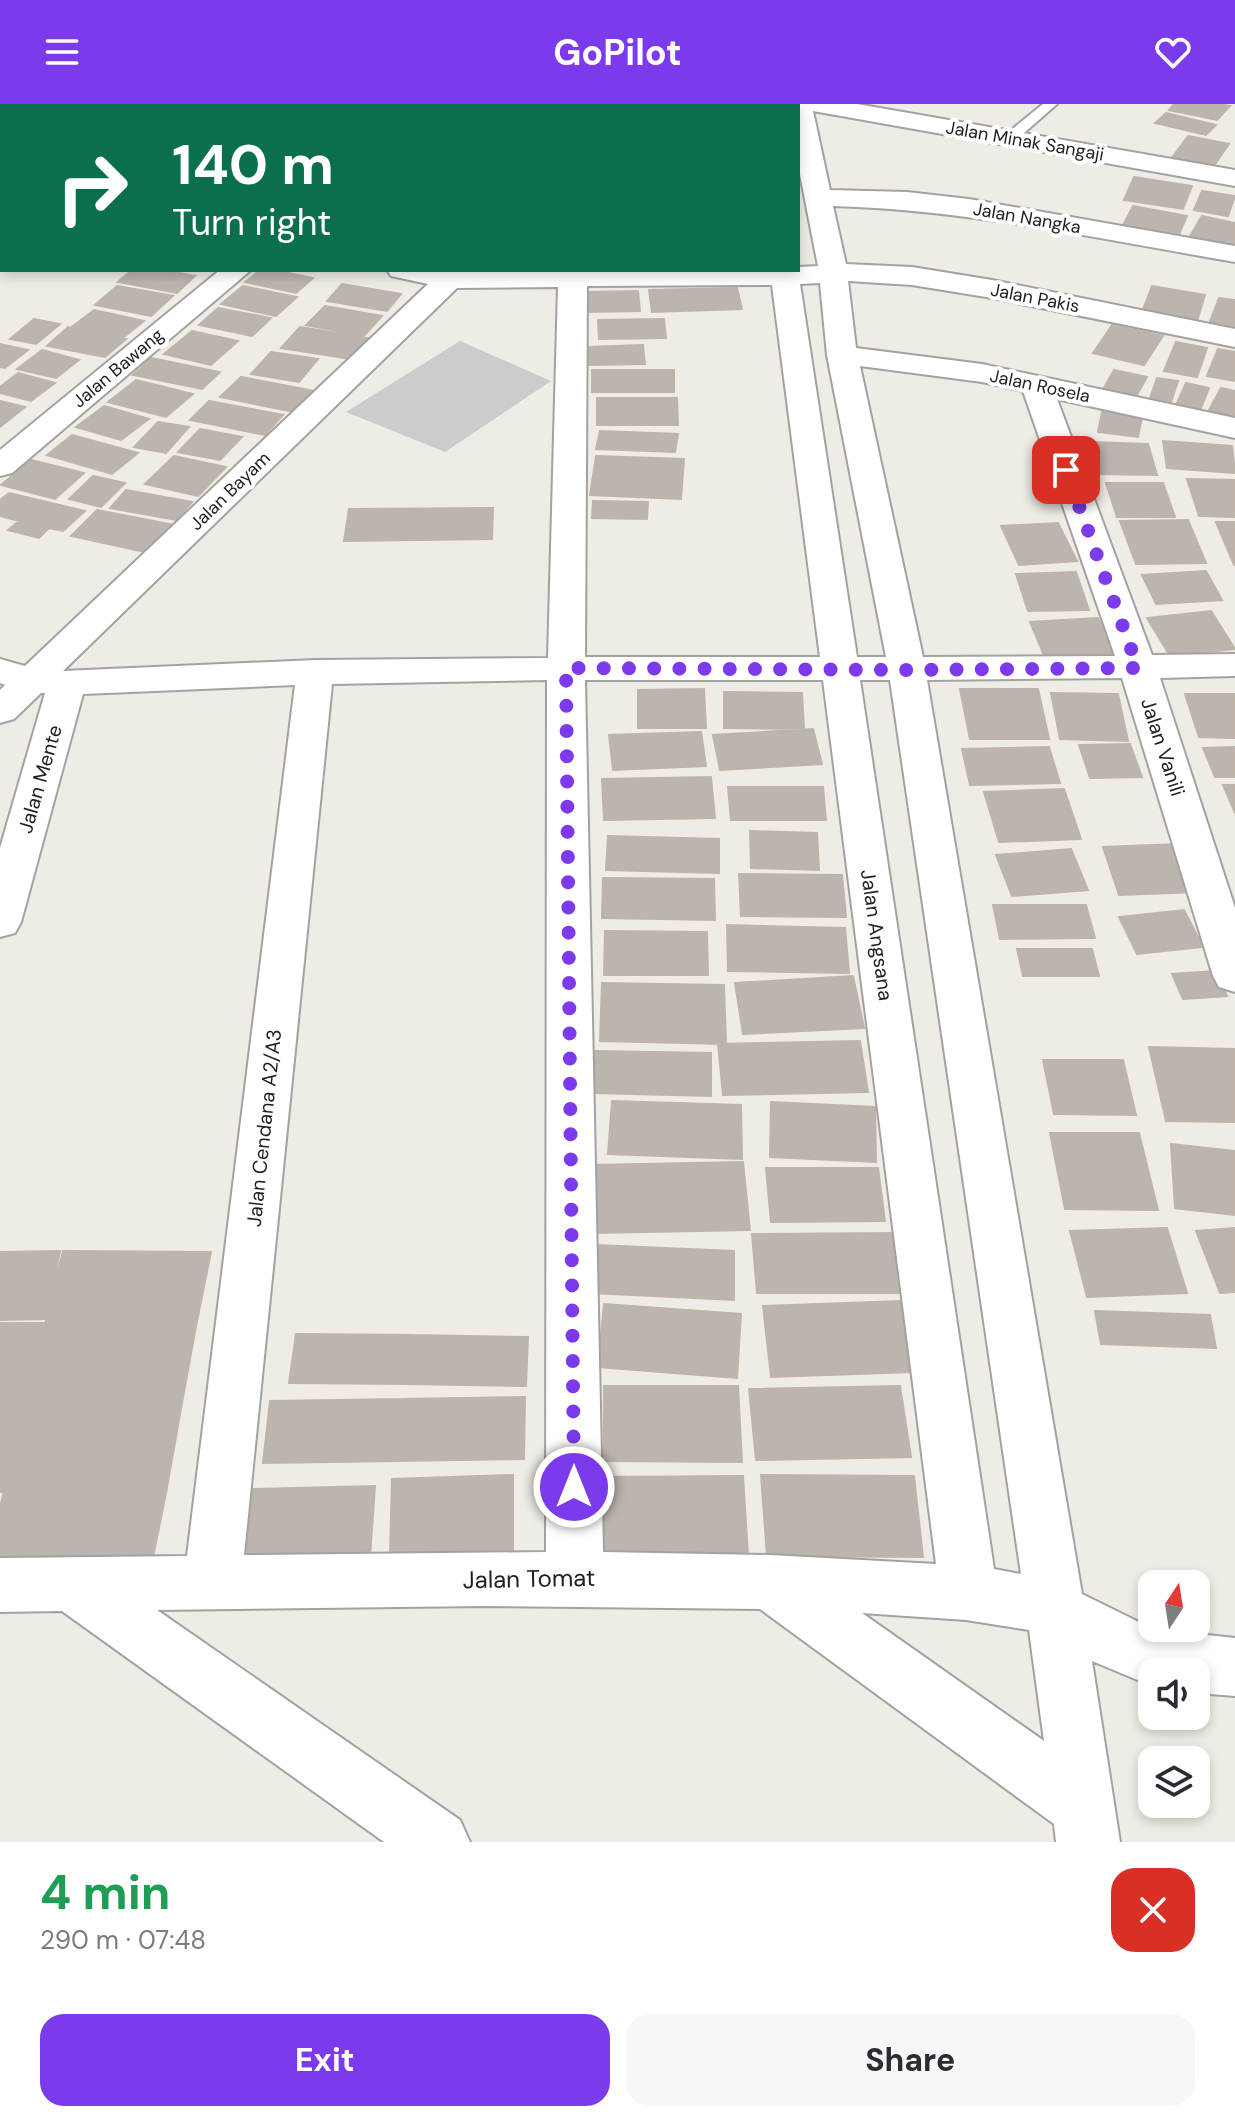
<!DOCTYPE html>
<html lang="en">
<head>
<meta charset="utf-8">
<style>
	:root { --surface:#fff; --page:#f7f7f7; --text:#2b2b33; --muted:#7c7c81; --accent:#7c3aed }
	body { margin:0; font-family:"DM Sans",sans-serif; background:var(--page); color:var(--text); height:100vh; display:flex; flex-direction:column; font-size:30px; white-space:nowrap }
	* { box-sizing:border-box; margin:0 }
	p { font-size:26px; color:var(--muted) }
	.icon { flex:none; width:44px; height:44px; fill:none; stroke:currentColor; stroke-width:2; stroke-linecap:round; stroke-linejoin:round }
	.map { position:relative; height:1738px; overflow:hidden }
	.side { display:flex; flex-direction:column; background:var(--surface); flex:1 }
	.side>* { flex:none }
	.guide { position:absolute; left:0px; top:0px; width:800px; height:168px; box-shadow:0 4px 12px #0003; background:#0b6e4f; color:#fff; overflow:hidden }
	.needle { width:52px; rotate:12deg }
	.controls { position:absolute; left:1138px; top:1466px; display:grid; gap:16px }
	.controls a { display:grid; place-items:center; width:72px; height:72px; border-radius:16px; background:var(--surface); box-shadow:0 4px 12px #0003; font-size:40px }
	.pin { position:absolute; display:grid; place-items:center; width:68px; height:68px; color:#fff; margin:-34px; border-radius:16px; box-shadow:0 4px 12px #0006 }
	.me { position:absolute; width:88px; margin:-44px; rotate:0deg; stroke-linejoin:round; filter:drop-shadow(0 0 6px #0008) }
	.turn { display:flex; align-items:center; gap:28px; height:168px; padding:0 40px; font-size:36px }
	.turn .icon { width:104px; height:104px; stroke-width:2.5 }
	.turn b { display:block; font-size:56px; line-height:68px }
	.round { display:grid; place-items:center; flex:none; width:84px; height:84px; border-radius:24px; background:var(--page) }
	.head { display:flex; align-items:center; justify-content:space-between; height:136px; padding:0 40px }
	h1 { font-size:48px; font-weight:700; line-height:60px; color:#1e9e55 }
	.action { display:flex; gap:16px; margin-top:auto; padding:16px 40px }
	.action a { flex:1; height:92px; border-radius:24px; background:var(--accent); color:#fff; font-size:32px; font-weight:700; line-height:92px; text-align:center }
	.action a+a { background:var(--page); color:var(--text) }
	header { display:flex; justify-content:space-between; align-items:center; height:104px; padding:0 40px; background:var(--accent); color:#fff; font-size:36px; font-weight:700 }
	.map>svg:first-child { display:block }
	.religious { fill:#ccc }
	.building { fill:#bbb5ae; stroke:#bfb4a9; stroke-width:2 }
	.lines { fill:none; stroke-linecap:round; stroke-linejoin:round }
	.service-casing { stroke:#a2a2a2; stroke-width:4 }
	.minor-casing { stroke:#a2a2a2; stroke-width:4 }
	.service { fill:#fff; fill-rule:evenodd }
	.minor { fill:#fff; fill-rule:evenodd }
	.route { stroke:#7c3aed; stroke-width:14; stroke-dasharray:0 25.2 }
	.labels { text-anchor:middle; stroke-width:8; stroke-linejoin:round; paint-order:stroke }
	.far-street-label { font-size:18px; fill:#1e1e1e; stroke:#fff }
	.street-label { font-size:20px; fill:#1e1e1e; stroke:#fff }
	.near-street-label { font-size:24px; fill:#1e1e1e; stroke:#fff }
</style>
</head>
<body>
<header><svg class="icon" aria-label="menu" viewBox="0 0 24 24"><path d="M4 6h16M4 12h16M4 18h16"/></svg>GoPilot<svg class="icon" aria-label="heart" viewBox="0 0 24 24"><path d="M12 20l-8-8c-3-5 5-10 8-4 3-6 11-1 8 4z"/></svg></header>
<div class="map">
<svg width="1235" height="1738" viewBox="0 0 1235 1738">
	<rect width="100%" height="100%" fill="#eeece5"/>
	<path class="religious" d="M460,237L551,277L445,348L346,308Z"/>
	<path class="building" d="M1174,0H1219L1230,2L1217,16L1169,6Z
		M1166,9L1216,21L1206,31L1155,19Z
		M1188,32L1229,40L1213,63L1171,55Z
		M1134,73L1192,82L1183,105L1124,96Z
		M1202,87L1235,92L1228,112L1194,106Z
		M1133,102L1187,112L1177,135L1121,125Z
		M1202,112L1235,119V147L1187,137Z
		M132,166H162L195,172L177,189L118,178Z
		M260,166H273L313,174L296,189L245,178Z
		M342,180L401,190L387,207L327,197Z
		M117,182L173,192L151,212L95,201Z
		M243,182L297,193L276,212L221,200Z
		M1152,182L1205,191L1197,217L1142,208Z
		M737,184L742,205L652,208L649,186Z
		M638,187L640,207L585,208L584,188Z
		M1219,194L1235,196V224L1209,220Z
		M325,202L382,212L364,232L306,221Z
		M218,204L271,214L252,232L199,221Z
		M94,206L144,217L124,233L73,222Z
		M34,215L60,220L36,240L10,235Z
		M664,215L666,234L599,235L598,216Z
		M1112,221L1163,232L1144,261L1093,249Z
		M68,223L126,235L105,253L47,242Z
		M300,223L368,234L350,255L281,244Z
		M192,227L238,237L211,261L164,250Z
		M1176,238L1207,244L1197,273L1164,267Z
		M0,240L28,246L5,264L0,263Z
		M643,241L645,260L589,261L587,243Z
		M1218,245L1235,248V277L1207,272Z
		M42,246L79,256L56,274L17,265Z
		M271,248L318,255L299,278L251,270Z
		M151,254L220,268L202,285L133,271Z
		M592,266H674V288H592Z
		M1114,266L1147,273L1134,296L1101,289Z
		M18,269L55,279L31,297L0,289V283Z
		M241,273L314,287L294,308L220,293Z
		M1157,274L1178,277L1170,301L1149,297Z
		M136,276L193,290L166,313L108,298Z
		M1186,279L1209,284L1201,304L1177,299Z
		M1221,284L1235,287V312L1209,306Z
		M597,294H677L678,321H597Z
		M0,297L25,303L0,323Z
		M209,297L283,311L265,331L190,316Z
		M104,302L149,315L121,336L76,323Z
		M1102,308L1142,313L1138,333L1098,328Z
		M158,318L189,323L166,349L134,343Z
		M200,325L242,333L220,356L178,348Z
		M600,327L678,330L675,348L596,345Z
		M72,331L138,349L112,370L47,351Z
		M1163,337L1232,342L1235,369L1167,364Z
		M1089,338L1148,340L1157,371L1097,370Z
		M174,352L226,363L198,392L145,380Z
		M596,352L684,355L681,395L590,391Z
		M31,356L84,369L55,395L1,381Z
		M93,372L125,379L101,403L69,395Z
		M1187,375L1235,376V413L1199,412Z
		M1106,379H1163L1175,413H1117Z
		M126,386L192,398L176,416L110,404Z
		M9,389L85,407L63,427L49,424L39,434L8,426L19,417L0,412V396Z
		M593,397L648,398L647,415L592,414Z
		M493,404L492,435L344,437L349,405Z
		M97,406L174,421L149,449L71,432Z
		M1188,416L1206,459L1136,460L1120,417Z
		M1216,418H1235V461H1234Z
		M1058,419L1077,457L1019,461L1001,422Z
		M1206,467L1222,496L1156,500L1142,471Z
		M1076,468L1089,506L1028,507L1016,470Z
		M1211,507L1235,545L1170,552L1147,514Z
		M1098,514L1116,551L1046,556L1030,518Z
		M704,585L706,624H638V586Z
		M960,585H1038L1049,635H970Z
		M724,588L802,589L804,625L724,624Z
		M1051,589L1118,590L1128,637L1060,635Z
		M1185,590H1235V634L1199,633Z
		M813,625L822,660L720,666L713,631Z
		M701,628L706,662L613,666L609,631Z
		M1130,640L1142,673L1090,674L1079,641Z
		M1049,643L1060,679L970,681L962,645Z
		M1235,643V673H1215L1203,644Z
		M711,673L715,714L604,716L602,675Z
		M1223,681H1235V709Z
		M728,683H823L826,716H731Z
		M1064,685L1081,735L999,738L984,688Z
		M750,727L817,729L819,766L751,764Z
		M608,732L719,735V769L606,766Z
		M1179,740L1198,788L1119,791L1103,743Z
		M1071,745L1088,786L1012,792L996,751Z
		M739,770L842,771L846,813L741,812Z
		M603,774L714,775L715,816L602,814Z
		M993,801H1086L1095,834L1000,835Z
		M1184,806L1203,843L1137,850L1119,813Z
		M727,821L845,824L849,869L728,867Z
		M605,827L707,828L708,871H604Z
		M1017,845H1092L1099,872H1023Z
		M1216,867L1227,892L1183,895L1172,870Z
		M853,872L864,924L743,930L735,879Z
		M602,879L724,881L726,940L600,937Z
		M860,937L868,988L723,991L718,940Z
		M1149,943L1235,945V1018L1166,1017Z
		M595,947L711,949V992L592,989Z
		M1043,956H1123L1136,1011L1054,1010Z
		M612,997L741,1001L742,1055L608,1050Z
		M771,998L875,1003L876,1058L770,1053Z
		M1050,1029H1139L1158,1106L1065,1105Z
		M1171,1040L1235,1047V1111L1175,1104Z
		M743,1058L750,1126L594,1129L592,1061Z
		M766,1064H878L885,1117L771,1118Z
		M1167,1124L1187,1189L1087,1193L1070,1127Z
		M1235,1124V1188L1220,1189L1196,1127Z
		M892,1129L901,1189H757L752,1130Z
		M596,1141L734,1147V1196L592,1189Z
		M60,1147L47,1215L0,1216V1148Z
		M63,1147L211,1148L196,1222L45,1221Z
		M901,1197L913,1268L771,1273L763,1202Z
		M604,1200L741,1210L737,1274L598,1263Z
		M1095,1207L1210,1211L1216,1244L1101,1240Z
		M0,1219H45L23,1309H0Z
		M45,1221L196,1222L180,1310L23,1309Z
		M296,1230L412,1231L407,1280L289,1279Z
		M412,1231L528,1233L526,1282L407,1280Z
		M604,1282H738L742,1358L604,1357Z
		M900,1282L911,1353L756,1356L749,1285Z
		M525,1293L524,1355L398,1357L402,1295Z
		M402,1295L398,1357L263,1359L270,1297Z
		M0,1309H23L4,1388H0Z
		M23,1309L180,1310L166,1389L4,1388Z
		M513,1371V1446L390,1451L392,1375Z
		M761,1371L914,1372L923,1453L767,1452Z
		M743,1372L748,1452H597L598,1373Z
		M375,1382L370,1453L243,1457L251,1385Z
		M4,1388L166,1389L151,1463L0,1462V1403Z"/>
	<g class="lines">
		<g class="service-casing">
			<path id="service" d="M1043,0H1057L1015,37H1005V31Z"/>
		</g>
		<g class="minor-casing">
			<path id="minor" d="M746,0H770V2H746Z
				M787,0H857L1235,66V82L813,7L830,86L907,88L969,95L1235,142V158C1101,135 969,106 833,102L846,160L912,163L992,176L1235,225V243L992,194L912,181L848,177L856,244L982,260L1235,314V334L1057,295L1152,551L1235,550V572L1160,574L1235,804V888L1219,883L1213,872L1122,574L927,576L1082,1490L1153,1525L1235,1534V1592L1196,1589V1568H1152V1582L1092,1557L1120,1738H1056L1054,1720L760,1505L483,1502L157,1506L460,1716L470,1738H384L62,1507L0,1508V1454L187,1452L295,581L83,590L21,818L15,829L0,833V744L45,589H41L14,615L0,619V586L5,581L0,579V555L25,562L428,180L391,172L387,166H798V163L818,162L798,60V2ZM820,179L827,251L886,553H857L800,180ZM772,181L820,553H585L587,182ZM558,183L548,554L315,556L63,567L457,184ZM860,262L982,278L1023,287L1115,552L923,553ZM547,576L546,1448L244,1451L332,580ZM585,576H823L936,1460L770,1451L603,1448ZM860,576H890L1021,1470L994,1465ZM862,1509L966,1516L1029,1526L1044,1637Z
				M2,22V38L0,39V23Z
				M0,81H2V98H0Z
				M220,166H251L12,369L0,372V346Z"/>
		</g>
		<use href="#service" class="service"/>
		<use href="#minor" class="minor"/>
	</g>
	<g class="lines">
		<path class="route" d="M574,1383L566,564L907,566L1138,564L1066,366"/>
	</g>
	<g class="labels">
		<g class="far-street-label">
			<text transform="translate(1025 37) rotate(10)" y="6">Jalan Minak Sangaji</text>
			<text transform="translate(1027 114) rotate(10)" y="6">Jalan Nangka</text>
			<text transform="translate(1035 194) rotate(11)" y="6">Jalan Pakis</text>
			<text transform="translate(118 264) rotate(-40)" y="6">Jalan Bawang</text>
			<text transform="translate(1040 282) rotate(12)" y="6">Jalan Rosela</text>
			<text transform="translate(230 387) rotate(-44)" y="6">Jalan Bayam</text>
		</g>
		<g class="street-label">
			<text transform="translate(1163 643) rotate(72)" y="7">Jalan Vanili</text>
			<text transform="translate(40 675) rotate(-74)" y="7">Jalan Mente</text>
			<text transform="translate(877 831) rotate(82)" y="7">Jalan Angsana</text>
			<text transform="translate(264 1024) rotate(-84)" y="7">Jalan Cendana A2/A3</text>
		</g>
		<g class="near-street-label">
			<text transform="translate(529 1475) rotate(-1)" y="8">Jalan Tomat</text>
		</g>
	</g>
</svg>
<div class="controls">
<a><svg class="needle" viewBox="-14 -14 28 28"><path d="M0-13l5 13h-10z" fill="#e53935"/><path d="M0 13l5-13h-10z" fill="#7c7c81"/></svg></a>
<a><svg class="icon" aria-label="sound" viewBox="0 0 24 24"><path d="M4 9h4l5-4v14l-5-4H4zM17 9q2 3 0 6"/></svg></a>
<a><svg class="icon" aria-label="layers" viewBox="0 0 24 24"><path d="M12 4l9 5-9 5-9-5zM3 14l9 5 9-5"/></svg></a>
</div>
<div class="pin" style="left:1066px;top:366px;background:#d93025"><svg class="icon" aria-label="arrive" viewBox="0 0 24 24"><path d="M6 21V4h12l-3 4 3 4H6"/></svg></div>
<svg class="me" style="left:574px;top:1383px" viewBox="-20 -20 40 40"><circle r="17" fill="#7c3aed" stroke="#fff" stroke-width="3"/><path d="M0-11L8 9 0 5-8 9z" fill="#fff"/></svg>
<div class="guide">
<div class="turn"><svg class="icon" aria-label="right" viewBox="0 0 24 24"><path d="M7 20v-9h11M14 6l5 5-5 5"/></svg><div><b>140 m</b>Turn right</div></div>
</div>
</div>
<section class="side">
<div class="head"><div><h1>4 min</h1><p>290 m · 07:48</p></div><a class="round" style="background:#d93025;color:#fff"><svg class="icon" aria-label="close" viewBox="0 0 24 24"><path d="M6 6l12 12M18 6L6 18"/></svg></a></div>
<div class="action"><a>Exit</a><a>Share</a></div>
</section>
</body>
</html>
